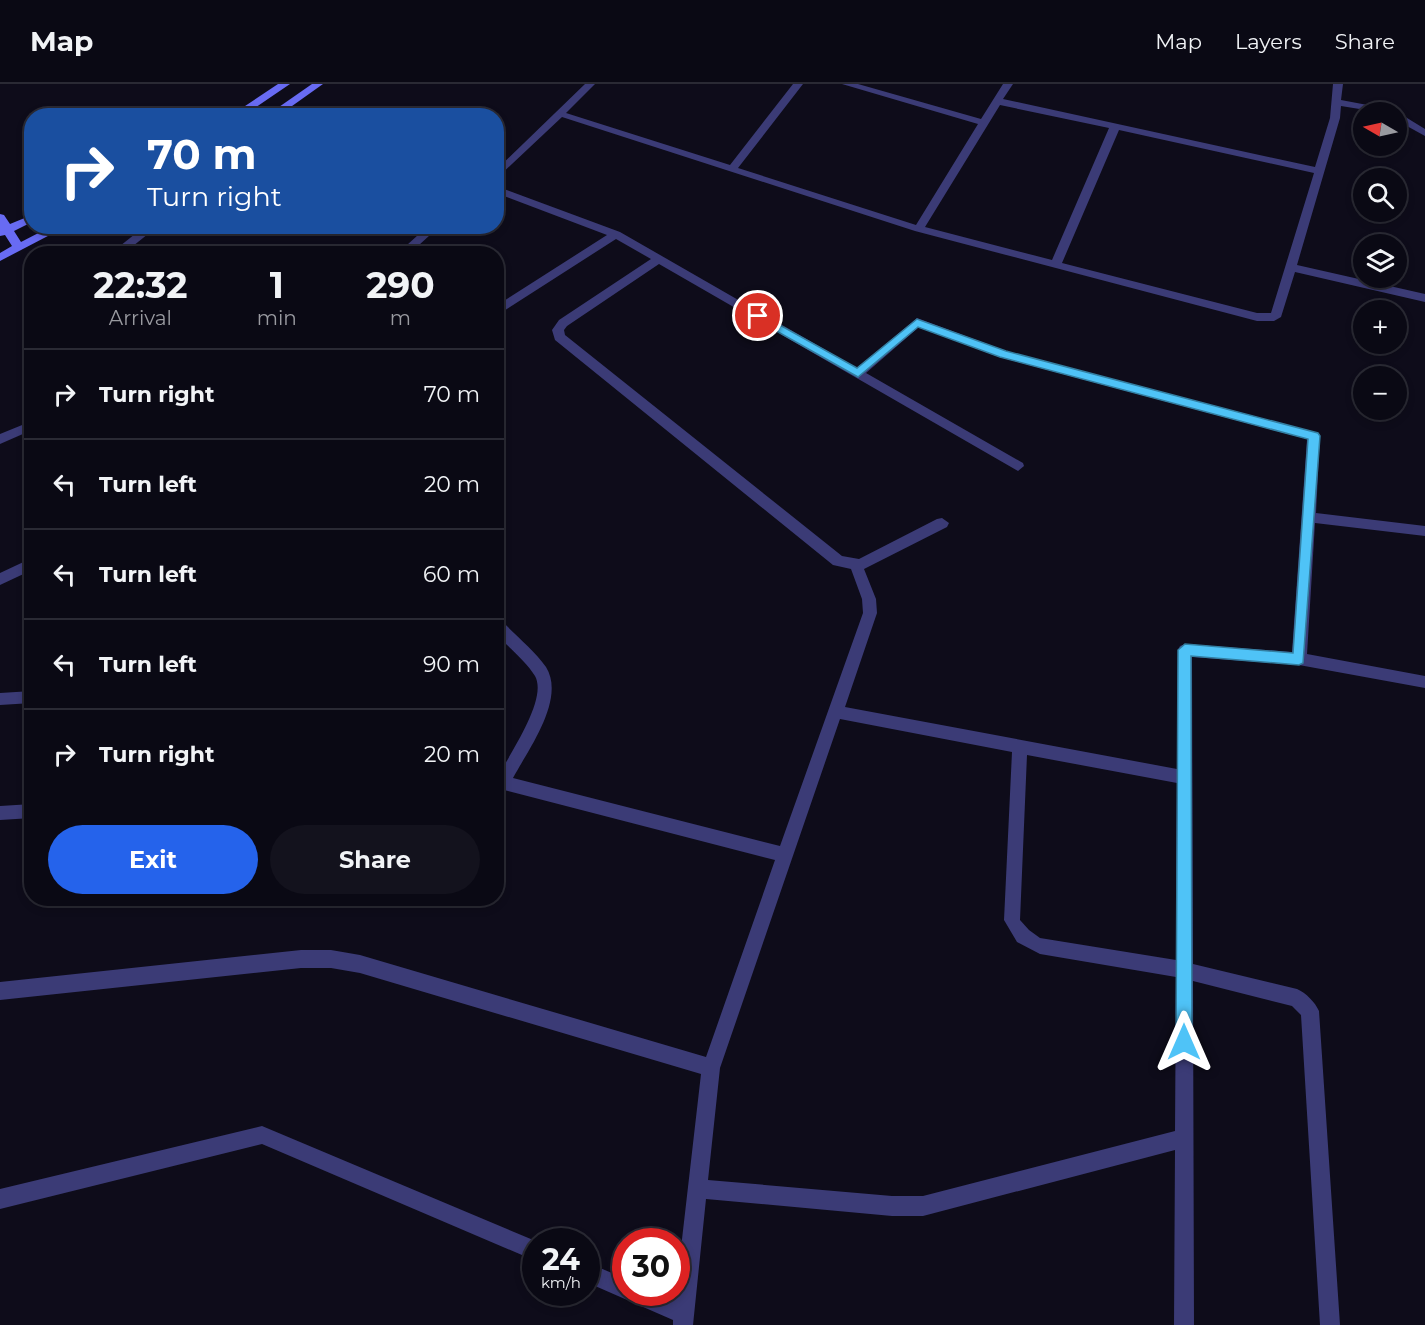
<!DOCTYPE html>
<html lang="en">
<head>
<meta charset="utf-8">
<style>
	:root { --surface:#0a0914; --page:#13121d; --text:#f1f3f6; --muted:#999aa0; --line:#2a2a34; --accent:#2563eb }
	body { margin:0; font-family:Montserrat,sans-serif; background:var(--page); color:var(--text); height:100vh; display:flex; flex-direction:column; font-size:22px; white-space:nowrap }
	* { box-sizing:border-box; margin:0 }
	p { font-size:20px; color:var(--muted) }
	.icon { flex:none; width:33px; height:33px; fill:none; stroke:currentColor; stroke-width:2; stroke-linecap:round; stroke-linejoin:round }
	.map { position:relative; flex:1; overflow:hidden }
	.details { position:absolute; left:24px; top:162px; width:480px; height:660px; display:flex; flex-direction:column; background:var(--surface); border-radius:24px; box-shadow:0 3px 9px #0003,0 0 0 2px var(--line) }
	.details>* { flex:none }
	.banner { position:absolute; left:24px; top:24px; width:480px; height:126px; border-radius:24px; box-shadow:0 3px 9px #0003,0 0 0 2px var(--line); background:#1a4fa0; color:#fff; overflow:hidden }
	.needle { width:39px; rotate:279deg }
	.buttons { position:absolute; left:1353px; top:18px; display:grid; gap:12px }
	.buttons a { display:grid; place-items:center; width:54px; height:54px; border-radius:50%; background:var(--surface); box-shadow:0 3px 9px #0003,0 0 0 2px var(--line); font-size:30px }
	.speed { position:absolute; left:522px; top:1144px; display:flex; gap:12px; font-size:30px; font-weight:700; text-align:center }
	.speed>* { display:grid; place-content:center; width:78px; height:78px; border-radius:50%; background:var(--surface); box-shadow:0 3px 9px #0003,0 0 0 2px var(--line); line-height:1 }
	.speed small { font-size:15px; font-weight:400 }
	.speed .limit { border:9px solid #d22; background:#fff; color:#111 }
	.pin { position:absolute; display:grid; place-items:center; width:51px; height:51px; color:#fff; margin:-26px; border:3px solid #fff; border-radius:50%; box-shadow:0 2px 6px #0007 }
	.me { position:absolute; width:66px; margin:-33px; rotate:0deg; stroke-linejoin:round; filter:drop-shadow(0 0 4px #0008) }
	.turn { display:flex; align-items:center; gap:21px; height:126px; padding:0 24px; font-size:27px }
	.turn .icon { width:78px; height:78px; stroke-width:2.5 }
	.turn b { display:block; font-size:42px; line-height:51px }
	.eta { display:flex; justify-content:space-evenly; align-items:center; height:102px; text-align:center }
	.eta b { font-size:36px; font-weight:700; line-height:42px }
	.button { display:flex; gap:12px; margin-top:auto; padding:12px 24px }
	.button a { flex:1; height:69px; border-radius:36px; background:var(--accent); color:#fff; font-size:24px; font-weight:700; line-height:69px; text-align:center }
	.button a+a { background:var(--page); color:var(--text) }
	ul { padding:0; list-style:none }
	li { display:flex; align-items:center; gap:18px; height:90px; padding:0 24px; border-top:2px solid var(--line) }
	li div { flex:1 }
	li b { display:block; font-size:22px }
	li em { font-style:normal }
	header { display:flex; align-items:center; gap:36px; box-sizing:border-box; height:84px; padding:0 30px; background:var(--surface); border-bottom:2px solid var(--line) }
	header strong { font-size:28px }
	nav { display:flex; gap:33px; margin-inline-start:auto; font-size:21px }
	.map>svg:first-child { display:block }
	.lines { fill:none; stroke-linecap:round; stroke-linejoin:round }
	.street { fill:#3b3b76; fill-rule:evenodd }
	.secondary { fill:#686bf3; fill-rule:evenodd }
	.route { fill:#4fc3f7; stroke:#337fa1; stroke-width:1.5 }
</style>
</head>
<body>
<header>
<strong>Map</strong>
<nav><a>Map</a><a>Layers</a><a>Share</a></nav>
</header>
<div class="map">
<svg width="1425" height="1241" viewBox="0 0 1425 1241">
	<rect width="100%" height="100%" fill="#0e0c1a"/>
	<g class="lines">
		<path class="street" d="M585,0H595L566,29L730,81L793,0H803L738,84L916,141L978,40L842,0H858L981,35L1003,0H1013L1003,15L1315,83L1330,34L1333,0H1343L1341,16L1394,26L1425,45V52L1396,36V28H1378L1341,22L1340,34L1297,181L1425,210V218L1295,188L1281,233L1274,237H1257L915,147L562,33L496,95V86ZM1000,21L1109,44L1052,176L925,143ZM1119,46L1314,89L1271,229H1257L1062,179Z
			M496,102L620,148L857,284L917,234L1006,267L1318,349L1320,352L1316,429L1425,442V452L1315,439L1307,570L1425,592V604L1299,581L1192,573L1193,880L1297,905C1306,909 1315,918 1319,927L1340,1241H1320L1301,931L1292,922L1193,897L1194,1241H1174L1175,1066L923,1132H892L706,1115L693,1241H673V1236L586,1198V1178L626,1195V1209H659L675,1216L701,990L360,889L331,884H301L0,916V898L301,866H331L360,871L706,973L775,776L496,704V690L499,691C510,669 548,615 535,592C526,577 508,563 496,550V534L501,536C515,551 534,566 546,583C566,615 528,666 513,694L780,762L863,529L862,515L851,485L833,481L555,256L552,246L559,236L651,175L616,155L496,232V222L607,151L496,109ZM659,180L1018,387L1024,382L1023,379L866,289L919,243L999,273L1307,355L1292,568L1185,560L1180,562L1178,566L1177,685L845,623L877,529L876,515L864,485L947,443L949,439L942,434L937,435L859,475L842,472L565,251L564,246L567,242ZM840,635L1012,668L1004,836L1017,858L1040,870L1176,893L1175,1047L923,1112H892L708,1096L720,984ZM1027,671L1177,699L1176,876L1040,854L1029,846L1020,836Z
			M145,142H158L123,170H110Z
			M428,142H440L409,170H397Z
			M223,165L227,167L229,170H217Z
			M32,337V346L0,360V350Z
			M32,474V486L0,501V489Z
			M32,607V619L0,621V609Z
			M32,720V734L0,736V722Z
			M262,1042L538,1158H536V1177L262,1060L0,1125V1105Z"/>
		<path class="secondary" d="M278,0H290L243,32H230Z
			M312,0H323L278,32H266Z
			M0,130L4,131L10,140L32,131V138L14,147L21,158L52,142H67L0,177V169L12,162L5,151L0,152Z"/>
	</g>
	<path class="route" d="M758,229L857,284L917,235L1006,267L1318,349L1320,352L1303,579L1299,581L1191,572L1192,958L1190,964L1184,966L1178,964L1176,958L1178,566L1185,560L1293,569L1308,355L1000,273L918,243L858,293L755,235L753,232Z"/>
</svg>
<div class="buttons">
<a><svg class="needle" viewBox="-14 -14 28 28"><path d="M0-13l5 13h-10z" fill="#e53935"/><path d="M0 13l5-13h-10z" fill="#999aa0"/></svg></a>
<a><svg class="icon" aria-label="search" viewBox="0 0 24 24"><circle cx="10" cy="10" r="6"/><path d="M15 15l6 6"/></svg></a>
<a><svg class="icon" aria-label="layers" viewBox="0 0 24 24"><path d="M12 4l9 5-9 5-9-5zM3 14l9 5 9-5"/></svg></a>
<a>+</a>
<a>−</a>
</div>
<div class="speed"><div>24<small>km/h</small></div><div class="limit">30</div></div>
<div class="pin" style="left:758px;top:232px;background:#d93025"><svg class="icon" aria-label="arrive" viewBox="0 0 24 24"><path d="M6 21V4h12l-3 4 3 4H6"/></svg></div>
<svg class="me" style="left:1184px;top:958px" viewBox="-20 -20 40 40"><path d="M0-17L14 15 0 8-14 15z" fill="#4fc3f7" stroke="#fff" stroke-width="4"/></svg>
<div class="banner">
<div class="turn"><svg class="icon" aria-label="right" viewBox="0 0 24 24"><path d="M7 20v-9h11M14 6l5 5-5 5"/></svg><div><b>70 m</b>Turn right</div></div>
</div>
<section class="details">
<div class="eta">
<div><b>22:32</b><p>Arrival</p></div>
<div><b>1</b><p>min</p></div>
<div><b>290</b><p>m</p></div>
</div>
<ul>
<li><svg class="icon" aria-label="right" viewBox="0 0 24 24"><path d="M7 20v-9h11M14 6l5 5-5 5"/></svg><div><b>Turn right</b></div><em>70 m</em></li>
<li><svg class="icon" aria-label="left" viewBox="0 0 24 24"><path d="M17 20v-9H6M10 6l-5 5 5 5"/></svg><div><b>Turn left</b></div><em>20 m</em></li>
<li><svg class="icon" aria-label="left" viewBox="0 0 24 24"><path d="M17 20v-9H6M10 6l-5 5 5 5"/></svg><div><b>Turn left</b></div><em>60 m</em></li>
<li><svg class="icon" aria-label="left" viewBox="0 0 24 24"><path d="M17 20v-9H6M10 6l-5 5 5 5"/></svg><div><b>Turn left</b></div><em>90 m</em></li>
<li><svg class="icon" aria-label="right" viewBox="0 0 24 24"><path d="M7 20v-9h11M14 6l5 5-5 5"/></svg><div><b>Turn right</b></div><em>20 m</em></li>
</ul>
<div class="button"><a>Exit</a><a>Share</a></div>
</section>
</div>
</body>
</html>
